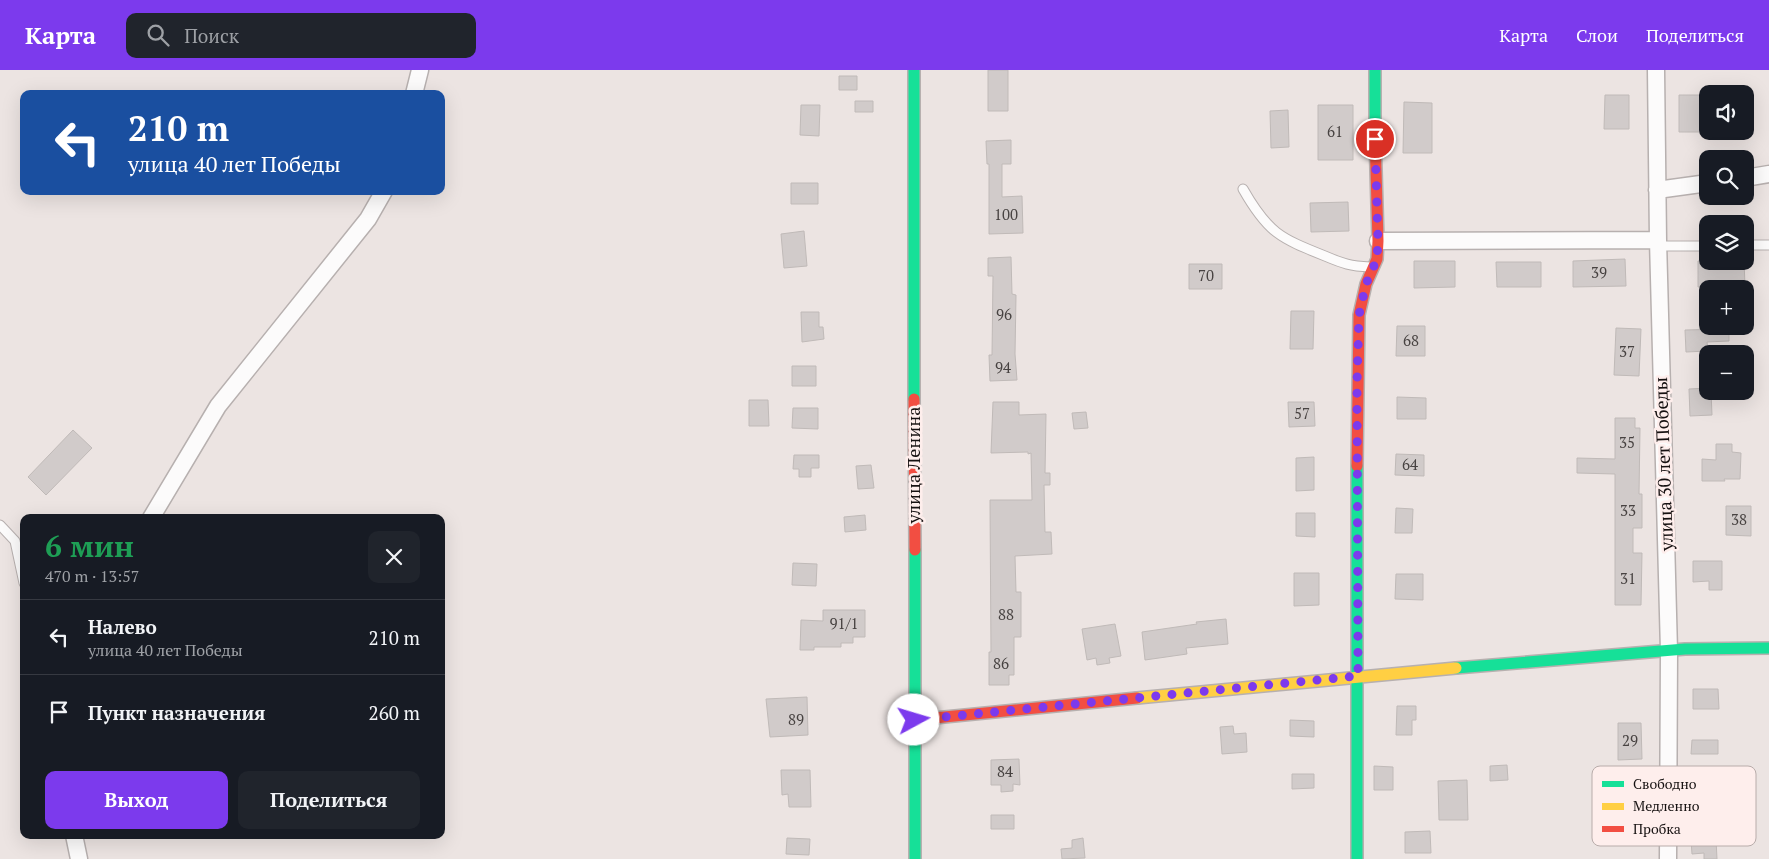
<!DOCTYPE html>
<html lang="ru">
<head>
<meta charset="utf-8">
<style>
	:root { --surface:#171b24; --page:#20242c; --text:#f1f3f6; --muted:#9ea1a6; --line:#363941; --accent:#7c3aed }
	body { margin:0; font-family:"PT Serif",serif; background:var(--page); color:var(--text); height:100vh; display:flex; flex-direction:column; font-size:19px; white-space:nowrap }
	* { box-sizing:border-box; margin:0 }
	p { font-size:16px; color:var(--muted) }
	.icon { flex:none; width:28px; height:28px; fill:none; stroke:currentColor; stroke-width:2; stroke-linecap:round; stroke-linejoin:round }
	.map { position:relative; flex:1; overflow:hidden }
	.side { position:absolute; left:20px; top:444px; width:425px; height:325px; display:flex; flex-direction:column; background:var(--surface); border-radius:10px; box-shadow:0 5px 20px #0002 }
	.side>* { flex:none }
	.banner { position:absolute; left:20px; top:20px; width:425px; height:105px; border-radius:10px; box-shadow:0 5px 20px #0002; background:#1a4fa0; color:#fff; overflow:hidden }
	.tools { position:absolute; left:1699px; top:15px; display:grid; gap:10px }
	.tools a { display:grid; place-items:center; width:55px; height:55px; border-radius:10px; background:var(--surface); box-shadow:0 5px 20px #0002; font-size:25px }
	.pin { position:absolute; display:grid; place-items:center; width:42px; height:42px; color:#fff; margin:-21px; border:2px solid #fff; border-radius:50%; box-shadow:0 1px 5px #0007 }
	.me { position:absolute; width:55px; margin:-28px; rotate:84deg; stroke-linejoin:round; filter:drop-shadow(0 0 4px #0008) }
	.turn { display:flex; align-items:center; gap:18px; height:105px; padding:0 25px; font-size:22px }
	.turn .icon { width:65px; height:65px; stroke-width:2.5 }
	.turn b { display:block; font-size:35px; line-height:42px }
	.round { display:grid; place-items:center; flex:none; width:52px; height:52px; border-radius:10px; background:var(--page) }
	.head { display:flex; align-items:center; justify-content:space-between; height:85px; padding:0 25px }
	h1 { font-size:30px; font-weight:700; line-height:38px; color:#1e9e55 }
	.button { display:flex; gap:10px; margin-top:auto; padding:10px 25px }
	.button a { flex:1; height:58px; border-radius:10px; background:var(--accent); color:#fff; font-size:20px; font-weight:700; line-height:58px; text-align:center }
	.button a+a { background:var(--page); color:var(--text) }
	ul { padding:0; list-style:none }
	li { display:flex; align-items:center; gap:15px; height:75px; padding:0 25px; border-top:1px solid var(--line) }
	li div { flex:1 }
	li b { display:block; font-size:19px }
	li em { font-style:normal }
	header { display:flex; align-items:center; gap:30px; box-sizing:border-box; height:70px; padding:0 25px; background:var(--accent); color:#fff }
	header strong { font-size:24px }
	nav { display:flex; gap:28px; margin-inline-start:auto; font-size:18px }
	.search { width:350px; height:45px; background:var(--page); display:flex; align-items:center; gap:12px; box-sizing:border-box; padding:0 18px; border-radius:10px; color:var(--muted); font-size:19px }
	.map>svg:first-child { display:block }
	.building { fill:#d1cbca; stroke:#c0bab8 }
	.lines { fill:none; stroke-linecap:round; stroke-linejoin:round }
	.lane-casing { stroke:#b7b0af; stroke-width:11 }
	.street-casing { stroke:#b7b0af; stroke-width:19 }
	.fast-casing { stroke:#b7b0af; stroke-width:14 }
	.slow-casing { stroke:#b7b0af; stroke-width:14 }
	.jam-casing { stroke:#b7b0af; stroke-width:14 }
	.lane { stroke:#fcfbfb; stroke-width:9 }
	.street { stroke:#fcfbfb; stroke-width:16 }
	.fast { stroke:#16e098; stroke-width:11 }
	.slow { stroke:#ffcf43; stroke-width:11 }
	.jam { stroke:#f24e42; stroke-width:11 }
	.route { stroke:#7c3aed; stroke-width:9; stroke-dasharray:0 16.2 }
	.labels { text-anchor:middle; stroke-width:5; stroke-linejoin:round; paint-order:stroke }
	.number-label { font-size:15px; fill:#474241 }
	.street-label { font-size:18px; fill:#161111; stroke:#feeeec }
	.key { fill:#feeeec; stroke:#b8acaa; stroke-width:1 }
	.key-label { font-size:14px; fill:#161111 }
</style>
</head>
<body>
<header>
<strong>Карта</strong>
<div class="search"><svg class="icon" aria-label="search" viewBox="0 0 24 24"><circle cx="10" cy="10" r="6"/><path d="M15 15l6 6"/></svg>Поиск</div>
<nav><a>Карта</a><a>Слои</a><a>Поделиться</a></nav>
</header>
<div class="map">
<svg width="1769" height="789" viewBox="0 0 1769 789">
	<rect width="100%" height="100%" fill="#ece4e2"/>
	<path class="building" d="M988,0H1008V41H988Z
		M839,6H857V20H839Z
		M1605,25H1629V59H1604Z
		M1679,25H1706V62H1679Z
		M855,31H873V42H855Z
		M1404,32L1432,33V83H1403Z
		M801,35H820L819,66L800,65Z
		M1318,35H1353V90H1318Z
		M1288,40L1289,77L1271,78L1270,41Z
		M1011,70V94H1002V127L1022,126L1023,163L989,164V94H987L986,71Z
		M791,113H818V134H791Z
		M1348,132L1349,161L1311,162L1310,133Z
		M804,161L807,196L784,198L781,164Z
		M1011,187L1012,224L1016,225L1015,284L1017,310L990,311L989,285H992L993,206H988V188Z
		M1625,189L1626,216L1573,217V191Z
		M1414,191H1455V217L1414,218Z
		M1698,191H1744L1745,216L1698,217Z
		M1496,192H1541V217H1497Z
		M1189,194H1222V219H1189Z
		M1291,241H1314L1313,279H1290Z
		M801,242H819V257H823L824,269L802,272Z
		M1397,256H1425V286H1396Z
		M1616,258L1641,259L1639,306L1614,305Z
		M1729,259V271L1707,272L1708,281L1686,282L1685,260Z
		M792,296H816V316H792Z
		M1708,318V321H1711L1712,345L1690,346L1689,319Z
		M1397,327L1426,328V349H1397Z
		M749,330H768L769,356H749Z
		M993,332H1019V345L1046,344L1045,403H1050V415H1044L1045,462H1051L1052,484L1015,486L1016,522H1021V567H1014V605H1009V615H989V582H991L990,430H1032L1031,383L1028,384V382L991,383Z
		M1288,332H1314L1315,356L1289,357Z
		M793,338H818V359L792,358Z
		M1086,342L1088,358L1074,359L1072,343Z
		M1615,348H1635V358H1640L1639,424H1642V458H1633V483H1642L1641,535H1615V404L1577,403V388L1615,389Z
		M73,360L92,378L46,425L28,407Z
		M1716,374H1732V382L1741,383L1740,409H1724L1725,411H1702V389L1716,390Z
		M1396,384L1424,385V406L1395,405Z
		M794,385H819V398H811V407H799V399H793Z
		M1314,387V420L1296,421V388Z
		M871,395L874,418L858,419L856,396Z
		M1726,436H1751V466L1726,465Z
		M1396,438L1413,439L1412,463H1395Z
		M1296,443H1315V467L1296,466Z
		M865,445L866,460L845,462L844,447Z
		M1693,491H1722V520H1709V511L1693,512Z
		M793,493L817,494L816,516L792,515Z
		M1294,503H1319V535L1294,536Z
		M1396,504H1423V530L1395,529Z
		M823,540H865V567H853V573H841V577H814V580H800L801,550L823,551Z
		M1226,549L1228,574L1186,578L1187,584L1145,590L1142,562L1197,554L1196,552Z
		M1115,554L1121,586L1109,588L1110,593L1097,595L1096,588L1087,590L1082,559Z
		M1693,619H1718L1719,639H1693Z
		M807,627L808,665L770,667L766,629Z
		M1397,636H1416V650H1412V665H1396Z
		M1290,650L1314,651V667L1290,666Z
		M1618,653H1641L1642,689L1618,690Z
		M1233,656L1234,664L1246,663L1247,682L1222,684L1220,657Z
		M1692,670H1718V684H1691Z
		M1019,689L1020,715L1013,714V721L1001,722V715H991V690Z
		M1507,695L1508,710L1490,711V696Z
		M1374,696L1393,697V720H1374Z
		M781,700H810L811,737H789L788,724L782,725Z
		M1292,704H1314V718L1292,719Z
		M1467,710L1468,750H1439L1438,711Z
		M991,745H1014V759H991Z
		M1430,761L1431,783H1405V762Z
		M787,768L810,769L809,785L786,784Z
		M1083,768L1085,788L1062,789L1061,779L1072,778V770Z
		M1716,769L1717,789H1704V783L1692,784L1691,770Z"/>
	<g class="lines">
		<g class="lane-casing">
			<path id="lane" d="M1243,119C1268,163 1280,168 1325,186C1344,194 1350,196 1370,197
				M1745,175H1769
				M1658,176H1708
				M0,455L15,471L24,513"/>
		</g>
		<g class="street-casing">
			<path id="street" d="M1656,0L1658,170L1669,581L1668,789
				M414,24L420,0
				M1745,108L1769,104
				M1657,120L1708,113
				M1378,171L1658,170
				M151,448L218,336L368,149L384,121
				M74,765L79,789"/>
		</g>
		<g class="fast-casing">
			<path id="fast" d="M914,0V329
				M1375,0V65
				M1357,396V789
				M915,480V789
				M1456,598L1685,579L1769,578"/>
		</g>
		<g class="slow-casing">
			<path id="slow" d="M1137,628L1456,598"/>
		</g>
		<g class="jam-casing">
			<path id="jam" d="M914,329L915,480
				M1357,396L1359,245L1366,214L1377,189L1378,171L1375,65
				M914,650L1137,628"/>
		</g>
		<use href="#lane" class="lane"/>
		<use href="#street" class="street"/>
		<use href="#fast" class="fast"/>
		<use href="#slow" class="slow"/>
		<use href="#jam" class="jam"/>
	</g>
	<g class="lines">
		<path class="route" d="M914,650L1358,606L1357,314L1359,245L1366,214L1377,189L1378,171L1375,69"/>
	</g>
	<g class="labels">
		<g class="number-label">
			<text x="1335" y="67">61</text>
			<text x="1006" y="150">100</text>
			<text x="1599" y="208">39</text>
			<text x="1206" y="211">70</text>
			<text x="1004" y="250">96</text>
			<text x="1411" y="276">68</text>
			<text x="1627" y="287">37</text>
			<text x="1003" y="303">94</text>
			<text x="1302" y="349">57</text>
			<text x="1627" y="378">35</text>
			<text x="1410" y="400">64</text>
			<text x="1628" y="446">33</text>
			<text x="1739" y="455">38</text>
			<text x="1628" y="514">31</text>
			<text x="1006" y="550">88</text>
			<text x="844" y="559">91/1</text>
			<text x="1001" y="599">86</text>
			<text x="796" y="655">89</text>
			<text x="1630" y="676">29</text>
			<text x="1005" y="707">84</text>
		</g>
		<g class="street-label">
			<text transform="translate(1664 394) rotate(-92)" y="6">улица 30 лет Победы</text>
			<text transform="translate(914 395) rotate(-90)" y="6">улица Ленина</text>
		</g>
	</g>
	<rect x="1592" y="696" width="164" height="80" rx="8" class="key"/>
	<rect x="1602" y="711" width="22" height="6" fill="#16e098"/>
	<rect x="1602" y="733" width="22" height="7" fill="#ffcf43"/>
	<rect x="1602" y="756" width="22" height="6" fill="#f24e42"/>
	<g class="key-label">
		<text x="1633" y="719">Свободно</text>
		<text x="1633" y="741">Медленно</text>
		<text x="1633" y="764">Пробка</text>
	</g>
</svg>
<div class="tools">
<a><svg class="icon" aria-label="sound" viewBox="0 0 24 24"><path d="M4 9h4l5-4v14l-5-4H4zM17 9q2 3 0 6"/></svg></a>
<a><svg class="icon" aria-label="search" viewBox="0 0 24 24"><circle cx="10" cy="10" r="6"/><path d="M15 15l6 6"/></svg></a>
<a><svg class="icon" aria-label="layers" viewBox="0 0 24 24"><path d="M12 4l9 5-9 5-9-5zM3 14l9 5 9-5"/></svg></a>
<a>+</a>
<a>−</a>
</div>
<div class="pin" style="left:1375px;top:69px;background:#d93025"><svg class="icon" aria-label="arrive" viewBox="0 0 24 24"><path d="M6 21V4h12l-3 4 3 4H6"/></svg></div>
<svg class="me" style="left:914px;top:650px" viewBox="-20 -20 40 40"><circle r="19" fill="#fff"/><path d="M0-13L10 11 0 6-10 11z" fill="#7c3aed"/></svg>
<div class="banner">
<div class="turn"><svg class="icon" aria-label="left" viewBox="0 0 24 24"><path d="M17 20v-9H6M10 6l-5 5 5 5"/></svg><div><b>210 m</b>улица 40 лет Победы</div></div>
</div>
<section class="side">
<div class="head"><div><h1>6 мин</h1><p>470 m · 13:57</p></div><a class="round"><svg class="icon" aria-label="close" viewBox="0 0 24 24"><path d="M6 6l12 12M18 6L6 18"/></svg></a></div>
<ul>
<li><svg class="icon" aria-label="left" viewBox="0 0 24 24"><path d="M17 20v-9H6M10 6l-5 5 5 5"/></svg><div><b>Налево</b><p>улица 40 лет Победы</p></div><em>210 m</em></li>
<li><svg class="icon" aria-label="arrive" viewBox="0 0 24 24"><path d="M6 21V4h12l-3 4 3 4H6"/></svg><div><b>Пункт назначения</b></div><em>260 m</em></li>
</ul>
<div class="button"><a>Выход</a><a>Поделиться</a></div>
</section>
</div>
</body>
</html>
